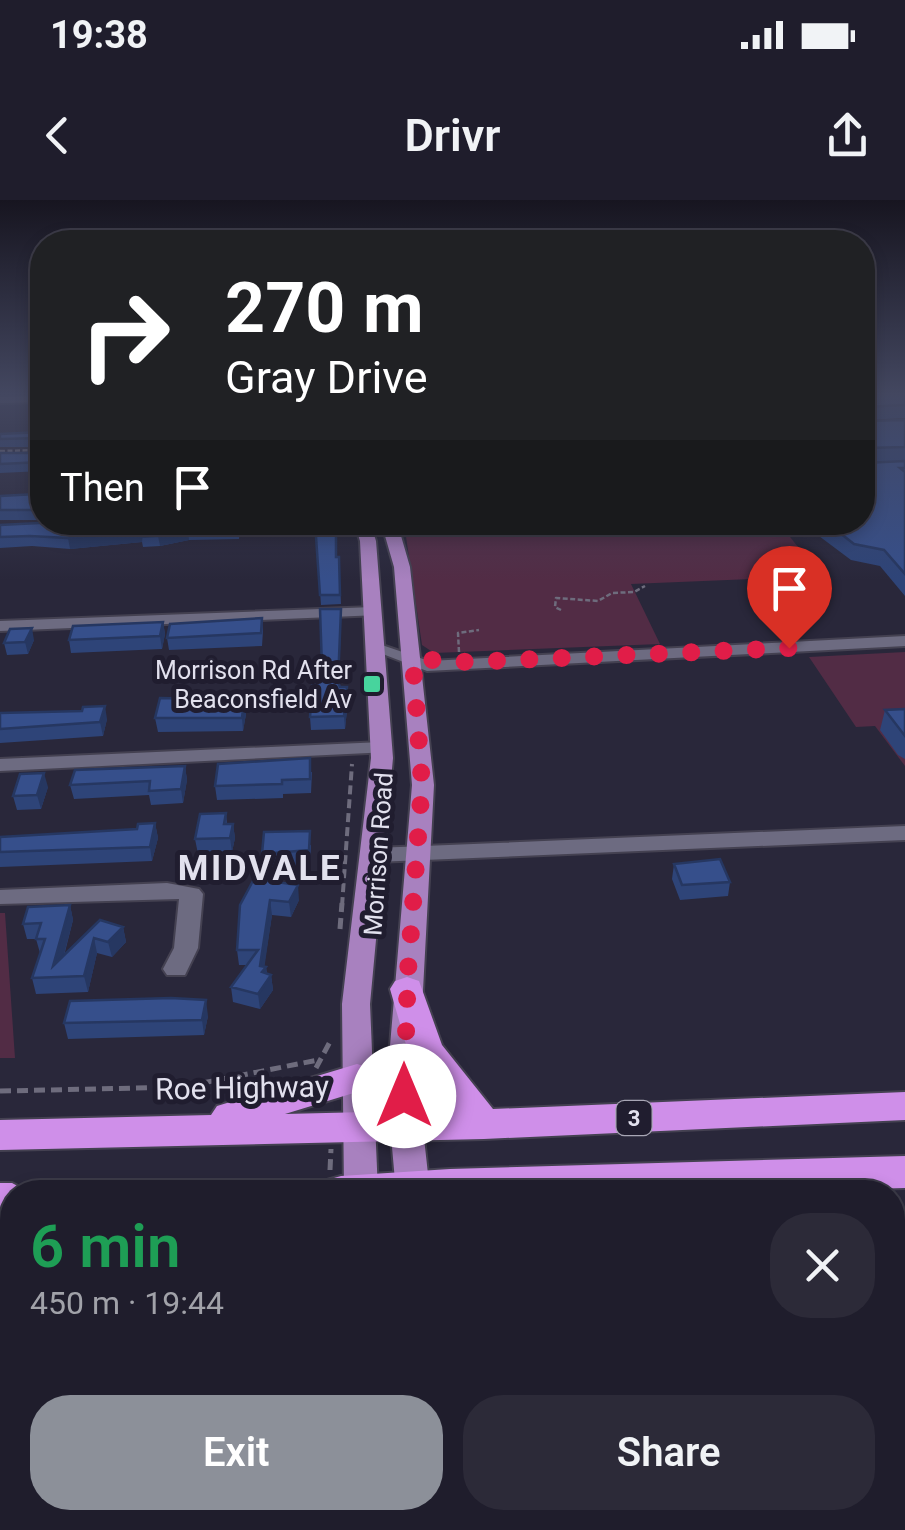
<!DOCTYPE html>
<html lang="en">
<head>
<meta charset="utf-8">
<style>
	:root { --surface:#1f1d2c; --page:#2c2a38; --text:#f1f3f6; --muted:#a1a2a9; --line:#3c3b48; --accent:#8c9099 }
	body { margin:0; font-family:Roboto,sans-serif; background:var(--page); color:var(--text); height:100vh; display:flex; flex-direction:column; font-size:38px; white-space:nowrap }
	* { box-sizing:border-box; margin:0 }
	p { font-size:32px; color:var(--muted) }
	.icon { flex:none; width:55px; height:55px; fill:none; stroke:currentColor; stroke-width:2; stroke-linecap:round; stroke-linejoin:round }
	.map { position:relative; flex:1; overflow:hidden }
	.details { position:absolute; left:0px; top:980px; width:905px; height:350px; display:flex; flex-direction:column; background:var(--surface); border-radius:40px 40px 0 0; box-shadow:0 5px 15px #0003,0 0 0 2px var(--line) }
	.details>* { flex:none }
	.hud { position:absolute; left:30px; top:30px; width:845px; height:305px; border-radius:40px; box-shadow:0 5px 15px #0003,0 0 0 2px var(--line); background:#202124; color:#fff; overflow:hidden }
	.pin { position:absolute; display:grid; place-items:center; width:85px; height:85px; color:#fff; margin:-102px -42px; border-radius:50% 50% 50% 0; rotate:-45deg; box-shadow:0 0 10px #0007 }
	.pin .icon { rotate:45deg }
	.me { position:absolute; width:110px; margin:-55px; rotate:0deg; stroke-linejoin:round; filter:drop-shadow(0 0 8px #0008) }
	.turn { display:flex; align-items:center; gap:35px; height:210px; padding:0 30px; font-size:45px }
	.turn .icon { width:130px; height:130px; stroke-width:2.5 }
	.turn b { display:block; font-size:70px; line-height:85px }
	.then { display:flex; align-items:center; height:95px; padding:0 30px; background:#0003; gap:20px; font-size:38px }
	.round { display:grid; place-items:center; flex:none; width:105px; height:105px; border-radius:40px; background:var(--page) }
	.summary { display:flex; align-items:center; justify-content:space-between; height:170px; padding:0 30px }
	h1 { font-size:60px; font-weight:600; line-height:75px; color:#1e9e55 }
	.button { display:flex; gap:20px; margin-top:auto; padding:20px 30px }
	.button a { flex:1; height:115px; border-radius:40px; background:var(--accent); color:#fff; font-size:40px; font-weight:600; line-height:115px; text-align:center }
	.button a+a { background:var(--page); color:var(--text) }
	.status { display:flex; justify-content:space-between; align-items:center; height:70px; padding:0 50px; background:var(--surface); direction:ltr }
	.status svg { height:28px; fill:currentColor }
	header { display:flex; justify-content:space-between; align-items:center; height:130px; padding:0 30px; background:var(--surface); font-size:45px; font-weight:600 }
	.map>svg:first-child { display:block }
	.green { fill:#522c45 }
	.water { fill:#1d6c9a }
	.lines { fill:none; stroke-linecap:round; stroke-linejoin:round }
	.minor-casing { stroke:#444151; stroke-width:4 }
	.major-casing { stroke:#444151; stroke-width:4 }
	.highway-casing { stroke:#444151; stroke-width:4 }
	.path-far2 { stroke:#6e6c7d; stroke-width:2.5; stroke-dasharray:5 2.5; stroke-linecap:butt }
	.path-far1 { stroke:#6e6c7d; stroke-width:4; stroke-dasharray:9 5; stroke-linecap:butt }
	.path { stroke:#6e6c7d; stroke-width:5; stroke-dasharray:11 6; stroke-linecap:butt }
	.minor { fill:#6d6b81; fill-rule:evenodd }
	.major { fill:#a881bf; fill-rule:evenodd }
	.highway { fill:#cf8fe9; fill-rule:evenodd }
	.wall { fill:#2e4478 }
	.shaded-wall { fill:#263761 }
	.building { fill:#364f8b; stroke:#263761; stroke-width:2.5 }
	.route { stroke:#e11d48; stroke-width:18; stroke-dasharray:0 32.4 }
	.poi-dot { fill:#47d49d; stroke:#201d2f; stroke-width:4 }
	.labels { text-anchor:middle; stroke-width:10; stroke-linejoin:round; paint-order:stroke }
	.shield { fill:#201d2f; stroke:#a8a6b5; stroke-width:2.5 }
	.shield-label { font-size:22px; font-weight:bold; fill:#e2e1ee }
	.poi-label { font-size:25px; fill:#e2e1ee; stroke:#201d2f; text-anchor:end }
	.street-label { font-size:25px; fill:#e2e1ee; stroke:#201d2f }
	.near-street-label { font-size:30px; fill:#e2e1ee; stroke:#201d2f }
	.district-label { font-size:35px; font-weight:bold; letter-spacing:2.5px; fill:#e2e1ee; stroke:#201d2f }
</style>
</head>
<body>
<div class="status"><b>19:38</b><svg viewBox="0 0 49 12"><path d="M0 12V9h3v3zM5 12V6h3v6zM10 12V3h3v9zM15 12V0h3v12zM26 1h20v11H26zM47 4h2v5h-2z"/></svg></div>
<header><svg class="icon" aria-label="back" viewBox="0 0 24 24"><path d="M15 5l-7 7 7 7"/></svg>Drivr<svg class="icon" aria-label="share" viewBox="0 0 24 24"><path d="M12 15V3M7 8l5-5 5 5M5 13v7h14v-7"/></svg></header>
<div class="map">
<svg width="905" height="1330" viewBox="0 0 905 1330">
	<rect width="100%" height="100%" fill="#29273a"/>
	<path class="green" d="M404,323H779L821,376L631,384L660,444L434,453L422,445Z
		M905,452V566L875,526L856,527L809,457Z
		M0,713H5L15,858H0Z"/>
	<path class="water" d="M12,1148V1307L0,1313V1153Z"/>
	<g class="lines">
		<g class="minor-casing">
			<path id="minor" d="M42,196V202L0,203V197Z
				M373,407L379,409V415L0,431V421Z
				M905,436V446L427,471L367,448L376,443L429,461Z
				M382,542L389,544L392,548L389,552L0,571V559Z
				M905,626V640L375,662L364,655L375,648Z
				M167,683L199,689L203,694L198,748L185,775H167L163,769L174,748L179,699L0,704V690Z"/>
		</g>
		<g class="major-casing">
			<path id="major" d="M354,322H370L376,341L393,558L370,804L378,992H344L342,804L371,558L360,341Z
				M381,322H397L410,367L434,585L420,846V902L430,992H396L388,902L390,846L412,585L394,367Z
				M368,1318H410L411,1330H369Z
				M429,1318H471L472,1330H430Z"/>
		</g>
		<g class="highway-casing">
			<path id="highway" d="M407,777L419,781L442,845L493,909L905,892V920L484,939L0,950V920L211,915L217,906L357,864L370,868L375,878L370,888L285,914L449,910L407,848L390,789L395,781Z
				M905,956V988L750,992H321L327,980L341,976L450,969Z
				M0,983H12L29,992H12V1017H0Z"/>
		</g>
		<path class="path-far2" d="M0,251L42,250
			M561,410L555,407L556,398L598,401L612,393L634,392L645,386
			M459,452L458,433L479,430"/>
		<path class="path-far1" d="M342,706L352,564"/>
		<path class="path" d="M340,729L342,703
			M316,868L332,838
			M0,891L182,887L318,860
			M330,970L331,949"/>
		<use href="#minor" class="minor"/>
		<use href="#major" class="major"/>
		<use href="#highway" class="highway"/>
	</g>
	<path class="wall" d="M862,194H905V218L864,220H905V396L880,366L851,360L819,336L820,331L814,322H862Z
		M42,232V271L0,273V253H40L42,247H0V234Z
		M42,294V320H0V296Z
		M59,322H240L239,339L189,340L160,346L143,347L142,342L70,349L32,346L0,348V325Z
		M286,322H304V333H287Z
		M315,322L336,357H339L341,404L321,405Z
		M262,418L263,431L262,446L169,450L167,438Z
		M341,420L339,485L348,500L345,529L311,530L310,517L322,467Z
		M163,422L165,434L162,449L71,453L69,440Z
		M34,440L28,454L7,455L4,443Z
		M244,500L246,514L243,531L158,532L155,518Z
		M905,509V559L898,555L880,530L885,510Z
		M0,513L107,519L103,536L0,543Z
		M185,566L187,580L183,603L151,605L149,595L74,599L70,585Z
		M312,572L311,593L283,594V598L217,600L215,586Z
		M48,587L41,609L17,610L13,596Z
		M226,613L227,624H233L235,638L232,652L198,654L195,639Z
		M155,623L158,638L152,661L0,667V637L137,629Z
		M311,645L310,665L264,668L262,654Z
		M674,664L730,682L728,696L680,700L672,679Z
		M254,679L299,700L291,717L272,715L264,766L266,767L267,774L271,775L273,790L260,809L233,802L231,787L247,765H239L237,750Z
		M70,705L73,720L64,756L100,720L123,727L126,742L112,757L97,753L88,792L36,794L32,778L40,753L36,739H27L23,724Z
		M208,816L204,835L68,839L64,823Z"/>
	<path class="shaded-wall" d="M188,330L189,340L160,346L158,336Z
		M143,332L142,342L70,349L68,338Z
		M163,422L165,434L162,449L160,436Z
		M32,428L34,440L28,454L25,442Z
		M347,487L348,500L345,529L344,516Z
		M244,500L246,514L243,531L242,518Z
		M105,506L107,519L103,536L100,522Z
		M185,566L187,580L183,603L181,589Z
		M44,573L48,587L41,609L37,595Z
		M155,623L158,638L152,661L150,647Z
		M233,624L235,638L232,652L230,638Z
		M298,685L299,700L291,717L289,702Z
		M270,700L272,715L264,770L266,767L267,780L271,775L273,790L260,809L258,794L260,766Z
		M70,705L73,720L58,777L53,766Z
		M123,727L126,742L112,757L108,742Z
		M94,738L97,753L88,792L84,776Z
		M206,800L208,816L204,835L202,820Z"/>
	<path class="building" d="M862,194H905V205L862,207Z
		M862,218L865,221L905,220V247L865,248L862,250Z
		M42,232V240L40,238L0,239V234Z
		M42,246V262L0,264V253H40Z
		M862,255L865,263L905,261V268H900L905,272V374L884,350L854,344L826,322H862Z
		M37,294H42V310H0V296Z
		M59,322H238V329L188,330L158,336L141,337L143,332L68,338L30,336L0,337V325Z
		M315,322H336V357H339L340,395H320Z
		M320,409H341L338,482L340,487H347L344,516L310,517L314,467H322Z
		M262,418L261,433L167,438L170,424Z
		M163,422L160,436L69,440L73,426Z
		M32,428L25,442L4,443L10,429Z
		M160,498L244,500L242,518H155Z
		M105,506L100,522L0,529V513L82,511L83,507Z
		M905,509V536L885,510Z
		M310,558V579L282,580V584L215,586L218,564Z
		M185,566L181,589L149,591L150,581L70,585L75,570Z
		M44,573L37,595L13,596L20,574Z
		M226,613L224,624H233L230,638L195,639L200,614Z
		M155,623L150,647L0,652V637L137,629L138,624Z
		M310,631L309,650L262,654L264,632Z
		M720,659L730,682L682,685L674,664Z
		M254,679L298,685L289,702L270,700L260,766L266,767L262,772L271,775L258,794L231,787L258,750H237L240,705Z
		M70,705L53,766L100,720L123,727L108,742L94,738L84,776L32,778L45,739H36L41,723L23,724L28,707Z
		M171,798L206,800L202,820L64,823L70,801Z"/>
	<linearGradient id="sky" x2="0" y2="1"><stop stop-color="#171520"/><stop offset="0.51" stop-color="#434760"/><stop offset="1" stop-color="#434760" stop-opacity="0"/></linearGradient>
	<rect width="905" height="380" fill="url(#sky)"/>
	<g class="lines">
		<path class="route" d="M404,896L408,771L422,584L413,463L438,459L468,462L789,448"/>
	</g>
	<rect class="poi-dot" x="362" y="474" width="20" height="20" rx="5"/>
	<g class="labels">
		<rect class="shield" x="616.5" y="901" width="35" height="34" rx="8"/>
		<g class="shield-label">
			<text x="634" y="926">3</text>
		</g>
		<g class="poi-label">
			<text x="352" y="479">Morrison Rd After<tspan x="352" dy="29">Beaconsfield Av</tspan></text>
		</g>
		<g class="street-label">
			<text transform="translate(378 654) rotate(-86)" y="9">Morrison Road</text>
		</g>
		<g class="near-street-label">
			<text transform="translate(242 888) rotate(-1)" y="10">Roe Highway</text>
		</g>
		<g class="district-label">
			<text x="260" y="680">MIDVALE</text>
		</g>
	</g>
</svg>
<div class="pin" style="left:789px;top:448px;background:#d93025"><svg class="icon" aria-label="arrive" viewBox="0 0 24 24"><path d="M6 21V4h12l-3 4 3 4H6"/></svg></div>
<svg class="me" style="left:404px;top:896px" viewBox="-20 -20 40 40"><circle r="19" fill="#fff"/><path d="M0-13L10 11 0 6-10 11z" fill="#e11d48"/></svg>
<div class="hud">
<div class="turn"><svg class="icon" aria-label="right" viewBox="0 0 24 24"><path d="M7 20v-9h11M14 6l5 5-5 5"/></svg><div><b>270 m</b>Gray Drive</div></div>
<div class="then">Then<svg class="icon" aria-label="arrive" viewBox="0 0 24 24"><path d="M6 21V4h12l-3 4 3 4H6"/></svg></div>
</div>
<section class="details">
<div class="summary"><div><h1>6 min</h1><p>450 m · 19:44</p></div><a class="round"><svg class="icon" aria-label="close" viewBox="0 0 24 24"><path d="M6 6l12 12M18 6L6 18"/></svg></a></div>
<div class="button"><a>Exit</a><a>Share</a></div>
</section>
</div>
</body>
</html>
